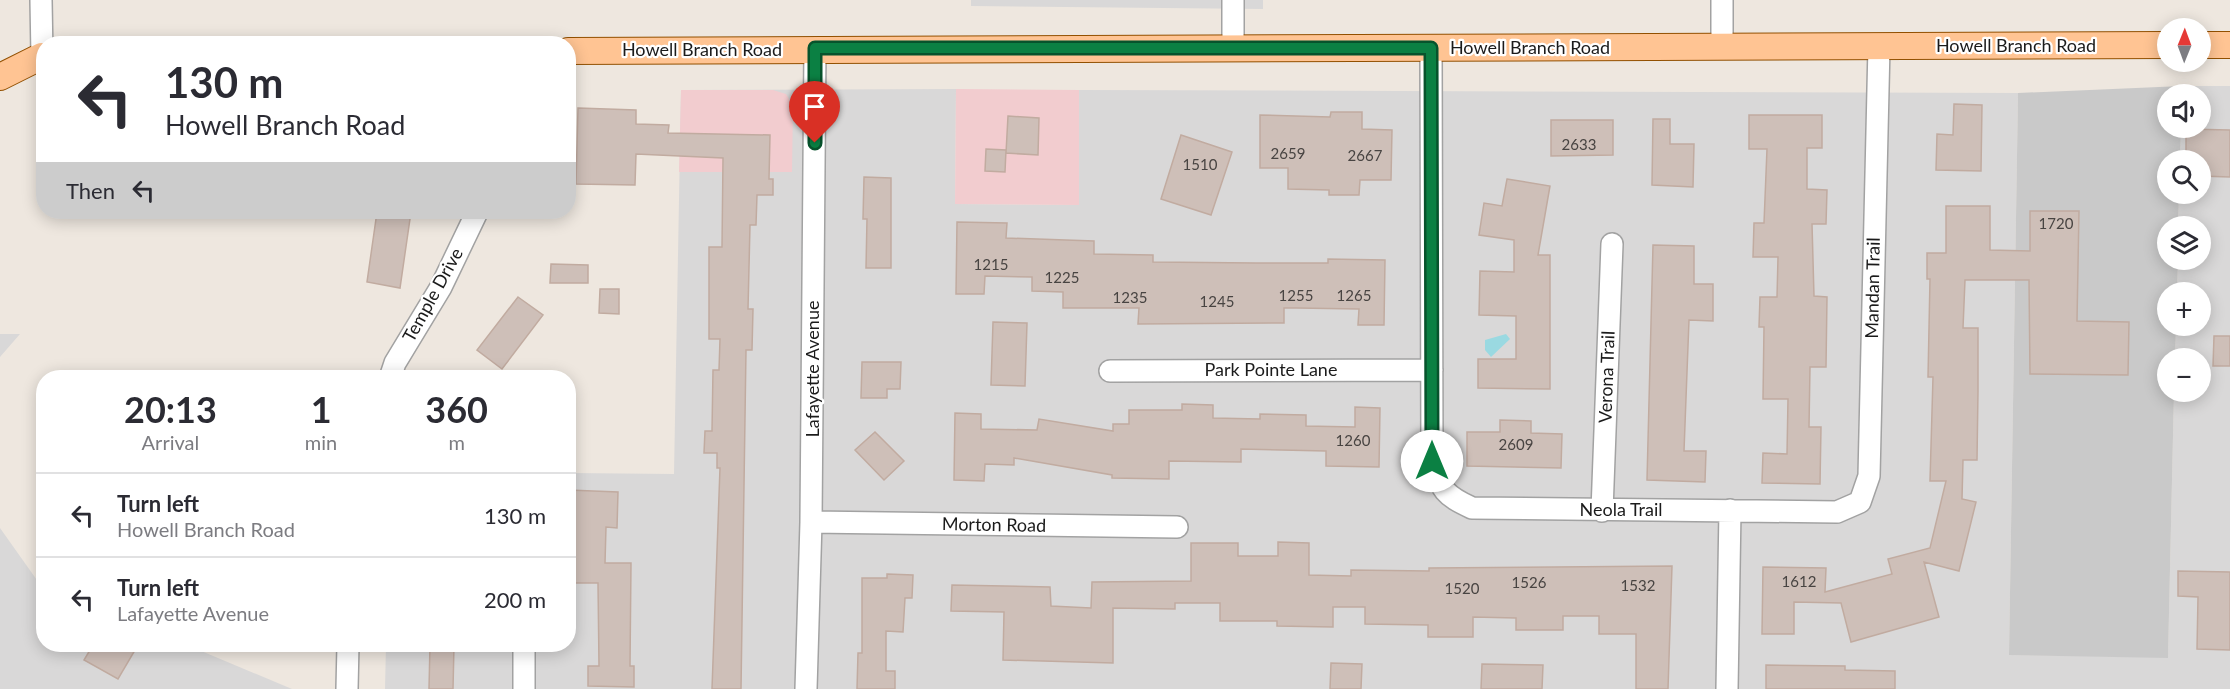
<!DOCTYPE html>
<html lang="en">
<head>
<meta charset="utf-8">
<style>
	:root { --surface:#fff; --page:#f7f7f7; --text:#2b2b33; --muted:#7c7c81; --line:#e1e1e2 }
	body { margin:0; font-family:Lato,sans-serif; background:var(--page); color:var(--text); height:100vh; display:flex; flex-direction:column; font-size:22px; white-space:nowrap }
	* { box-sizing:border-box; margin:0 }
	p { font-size:20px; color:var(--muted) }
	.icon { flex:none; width:33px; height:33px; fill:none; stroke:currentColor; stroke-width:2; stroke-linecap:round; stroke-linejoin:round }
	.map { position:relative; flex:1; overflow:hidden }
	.sheet { position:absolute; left:36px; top:370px; width:540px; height:282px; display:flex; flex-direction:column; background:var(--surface); border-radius:24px; box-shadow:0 3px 15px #0003 }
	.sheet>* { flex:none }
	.top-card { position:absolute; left:36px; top:36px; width:540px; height:183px; border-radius:24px; box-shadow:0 3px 15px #0003; background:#fff; color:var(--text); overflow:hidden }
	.needle { width:39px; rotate:1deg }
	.buttons { position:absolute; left:2157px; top:18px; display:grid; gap:12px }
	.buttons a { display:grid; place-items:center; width:54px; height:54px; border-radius:50%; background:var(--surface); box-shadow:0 3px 15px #0003; font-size:30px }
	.pin { position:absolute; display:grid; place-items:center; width:51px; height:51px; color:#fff; margin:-62px -26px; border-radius:50% 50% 50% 0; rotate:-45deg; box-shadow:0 0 6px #0007 }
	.pin .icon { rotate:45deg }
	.me { position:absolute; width:66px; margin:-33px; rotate:0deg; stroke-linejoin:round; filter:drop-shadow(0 0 4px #0008) }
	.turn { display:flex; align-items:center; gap:21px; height:126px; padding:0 30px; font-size:27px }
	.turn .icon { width:78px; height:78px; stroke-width:2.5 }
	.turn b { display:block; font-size:42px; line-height:51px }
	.then { display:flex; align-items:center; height:57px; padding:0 30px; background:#0003; gap:12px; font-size:22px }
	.eta { display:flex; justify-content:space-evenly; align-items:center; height:102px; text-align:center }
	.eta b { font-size:36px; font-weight:700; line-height:42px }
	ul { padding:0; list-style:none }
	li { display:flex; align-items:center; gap:18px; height:84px; padding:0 30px; border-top:2px solid var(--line) }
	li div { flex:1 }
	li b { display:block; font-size:22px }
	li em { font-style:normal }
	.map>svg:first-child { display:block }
	.residential { fill:#d9d8d8 }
	.commercial { fill:#f2cccf }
	.religious { fill:#c9c9c9 }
	.water { fill:#9ad9e1 }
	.building { fill:#cebfb8; stroke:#c1aba0; stroke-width:1.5 }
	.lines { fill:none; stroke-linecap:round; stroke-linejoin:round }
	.minor-casing { stroke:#a2a2a2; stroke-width:24 }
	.major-casing { stroke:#925000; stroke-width:28 }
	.minor { stroke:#fff; stroke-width:21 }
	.major { stroke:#ffc493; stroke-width:26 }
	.route-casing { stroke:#07532c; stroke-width:15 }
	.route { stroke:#0b8043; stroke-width:10 }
	.labels { text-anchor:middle; stroke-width:4.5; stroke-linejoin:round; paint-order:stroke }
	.number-label { font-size:15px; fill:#484442 }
	.street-label { font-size:18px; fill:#1b1b1b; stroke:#fff }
</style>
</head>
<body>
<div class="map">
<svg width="2230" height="689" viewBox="0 0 2230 689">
	<rect width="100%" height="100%" fill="#eee7df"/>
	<path class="residential" d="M971,0H1263V9L971,6Z
		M2182,86H2230V689H385L386,645H568L569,473L674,474L681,90L956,89L955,204L1078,205L1079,90L2018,93L2009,655L2168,657L2174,392H2200V358H2175L2176,326H2200V292H2177L2178,260H2200V226H2178L2179,194H2200V160H2180L2181,128H2200V94H2181Z
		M0,334H20L0,357Z
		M0,528L39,583L43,585L44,645H187L292,689H0Z"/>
	<path class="commercial" d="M956,89L1079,90V205L955,204Z
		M681,90H773L786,94L793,105L792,172H679Z"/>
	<path class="religious" d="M2182,86L2181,94H2168V128H2181L2180,160H2168V194H2179L2178,226H2168V260H2178L2177,292H2168V326H2176L2175,358H2168V392H2174L2168,658L2009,655L2018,93Z"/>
	<path class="water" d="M1506,334L1510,339L1491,357L1485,350V340Z"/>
	<path class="building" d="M1954,104L1982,105L1981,171L1936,170L1937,134L1953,135Z
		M578,108L636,110V124L669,125L668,133L770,135L769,179H773V195H757L756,225H750L748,309H753L752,350H746L741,689H712L720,468H717V453H704L705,431H712L713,370H719L720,339H709V247H722L723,158L636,154L635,185L576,184Z
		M1331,112H1362V129L1392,130L1391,180H1360L1359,195H1329V190L1288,189V168H1260V115L1330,117Z
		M1749,115H1822V148H1807V189L1827,190L1826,224H1812L1814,296L1827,297L1826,367H1810L1809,427H1821L1820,484L1762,483L1763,453L1787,454L1788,399H1763L1764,327H1759L1760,297H1777L1778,257H1753L1754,223H1764L1767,149H1749Z
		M1008,116L1039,118L1038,155L1006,153Z
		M1653,119H1670V144H1694L1693,187L1652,185Z
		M1551,120H1613V155L1551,156Z
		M2186,129L2230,130V177L2200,176V160H2186Z
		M1181,135L1232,152L1211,215L1161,199Z
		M986,149L1006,150L1005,172L985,171Z
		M864,177L891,178V268H866L867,219H863Z
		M1507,179L1550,186L1538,255H1550V389L1478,388V359H1516V316L1479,315L1480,271L1514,272V240L1479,235L1484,203L1502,206Z
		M1946,206H1990V250L2030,251V211H2079L2077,321L2129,322L2128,375L2030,374L2029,280H1965L1963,328H1978V391L1977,460H1963L1962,499L1976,502L1959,571L1924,562L1939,617L1851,642L1841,603L1794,602V634H1762L1763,567L1826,568L1825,592L1892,574L1888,559L1930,548L1946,481H1930L1933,377H1928L1930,279H1927V253H1946Z
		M377,212H411L400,288L367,282Z
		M957,222L1007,223L1006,238L1094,241V254L1153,255V262L1256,263H1328V259L1385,260L1384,325H1358L1359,309L1297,308H1284V323L1138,324L1139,308H1063V292L1032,291V277L985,276L984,294H956Z
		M1653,245L1694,246V284H1713V321L1689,320L1686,398L1684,451H1706L1705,482L1647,480Z
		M551,264L588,265V283H550Z
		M600,289H619V314L599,313Z
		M518,297L543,315L502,369L477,350Z
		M993,322L1027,323L1025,386L991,385Z
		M2214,336H2230V366H2213Z
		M862,362H901L900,389H887V398H861Z
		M1182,404L1213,405V418L1260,419V414L1306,415V426L1355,427V407L1380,408L1379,467L1326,466V451L1241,449V462L1169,461V479L1112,478V475L1014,458V465L985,464L984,481L954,480L955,413L981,414V429L1037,430L1039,419L1113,431V424H1129V410H1182Z
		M1500,420L1531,421V433L1562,434L1561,468L1467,466V432H1500Z
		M875,432L904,461L884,480L855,450Z
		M568,490L618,492L617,528L606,527L605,563H631L630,666H634V687L588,686V666H599L598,583H571Z
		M1278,542L1309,543V575L1351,576V570L1429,571V568L1672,566L1668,689H1636V634H1599V616H1563V630H1516V618L1473,617V637H1428V625L1365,624V607H1333V627L1277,626V621H1220V603H1175V609L1113,608V663L1003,660L1004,612L951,611L952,585L1050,587L1051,606L1091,608L1092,582L1191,581V543H1238V556H1278Z
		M2178,571L2230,572V650L2197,649L2198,597L2178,596Z
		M887,574L913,575L912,598H905L903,632L886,631V671H895V689H857L858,653H862V578H887Z
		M93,645H138L118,679L84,660Z
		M430,645H454L453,689H429Z
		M1331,663L1362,664L1361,689H1330Z
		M1482,664L1543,665L1542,689H1481Z
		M1766,665L1845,666V670L1895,671V689H1766Z"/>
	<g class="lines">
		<g class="minor-casing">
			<path id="minor" d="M41,0L42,56
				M1233,0V49
				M1722,0V47
				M1431,48L1432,461C1442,491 1444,495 1472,508L1837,512L1860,502L1869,476L1879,46
				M1110,371L1432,370
				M390,378L395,363L441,287L477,212
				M1602,511L1612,244
				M811,522L1177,527
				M347,689L348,645
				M524,689V645
				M806,689L811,522L815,48
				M1727,689L1730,510"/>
		</g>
		<g class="major-casing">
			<path id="major" d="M2200,45H2230
				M568,51L2168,45
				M0,77L42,56"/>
		</g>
		<use href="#minor" class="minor"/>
		<use href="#major" class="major"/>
	</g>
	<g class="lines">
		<g class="route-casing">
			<path id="route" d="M815,143V48H1431L1432,461"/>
		</g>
		<use href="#route" class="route"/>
	</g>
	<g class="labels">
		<g class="number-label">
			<text x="1579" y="150">2633</text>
			<text x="1288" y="159">2659</text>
			<text x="1365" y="161">2667</text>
			<text x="1200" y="170">1510</text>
			<text x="2056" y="229">1720</text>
			<text x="991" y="270">1215</text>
			<text x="1062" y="283">1225</text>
			<text x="1296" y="301">1255</text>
			<text x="1354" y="301">1265</text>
			<text x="1130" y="303">1235</text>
			<text x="1217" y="307">1245</text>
			<text x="1353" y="446">1260</text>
			<text x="1516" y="450">2609</text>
			<text x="1799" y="587">1612</text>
			<text x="1529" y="588">1526</text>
			<text x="1638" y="591">1532</text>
			<text x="1462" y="594">1520</text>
		</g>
		<g class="street-label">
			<text x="2016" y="52">Howell Branch Road</text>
			<text x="1530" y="54">Howell Branch Road</text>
			<text x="702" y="56">Howell Branch Road</text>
			<text transform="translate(1873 288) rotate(-89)" y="6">Mandan Trail</text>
			<text transform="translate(433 295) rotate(-61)" y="6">Temple Drive</text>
			<text transform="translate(813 369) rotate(-90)" y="6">Lafayette Avenue</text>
			<text x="1271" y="376">Park Pointe Lane</text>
			<text transform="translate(1607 377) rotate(-88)" y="6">Verona Trail</text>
			<text x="1621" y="516">Neola Trail</text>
			<text transform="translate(994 525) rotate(1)" y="6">Morton Road</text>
		</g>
	</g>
</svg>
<div class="buttons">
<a><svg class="needle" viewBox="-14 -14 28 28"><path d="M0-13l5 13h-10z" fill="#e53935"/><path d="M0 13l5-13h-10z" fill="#7c7c81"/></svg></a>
<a><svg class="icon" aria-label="sound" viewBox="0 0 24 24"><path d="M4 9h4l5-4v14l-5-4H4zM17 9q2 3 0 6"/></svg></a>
<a><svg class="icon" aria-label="search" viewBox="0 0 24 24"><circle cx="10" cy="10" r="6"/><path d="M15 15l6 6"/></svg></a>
<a><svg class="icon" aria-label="layers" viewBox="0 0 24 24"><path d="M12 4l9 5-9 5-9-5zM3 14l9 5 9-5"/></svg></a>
<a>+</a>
<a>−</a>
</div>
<div class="pin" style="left:815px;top:143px;background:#d93025"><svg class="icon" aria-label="arrive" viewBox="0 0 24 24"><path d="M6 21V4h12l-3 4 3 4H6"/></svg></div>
<svg class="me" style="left:1432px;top:461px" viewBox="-20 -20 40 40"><circle r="19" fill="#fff"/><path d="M0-13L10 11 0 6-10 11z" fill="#0b8043"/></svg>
<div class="top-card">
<div class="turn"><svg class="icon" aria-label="left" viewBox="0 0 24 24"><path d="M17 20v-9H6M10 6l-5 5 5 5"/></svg><div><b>130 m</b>Howell Branch Road</div></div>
<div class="then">Then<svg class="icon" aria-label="left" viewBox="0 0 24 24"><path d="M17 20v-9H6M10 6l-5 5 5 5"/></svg></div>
</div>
<section class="sheet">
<div class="eta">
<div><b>20:13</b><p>Arrival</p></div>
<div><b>1</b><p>min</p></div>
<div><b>360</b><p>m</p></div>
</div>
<ul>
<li><svg class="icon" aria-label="left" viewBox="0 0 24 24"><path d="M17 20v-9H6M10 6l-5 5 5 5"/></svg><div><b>Turn left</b><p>Howell Branch Road</p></div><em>130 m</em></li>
<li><svg class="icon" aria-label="left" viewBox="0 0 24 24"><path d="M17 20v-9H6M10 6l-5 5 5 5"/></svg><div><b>Turn left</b><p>Lafayette Avenue</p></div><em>200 m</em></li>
</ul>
</section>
</div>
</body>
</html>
